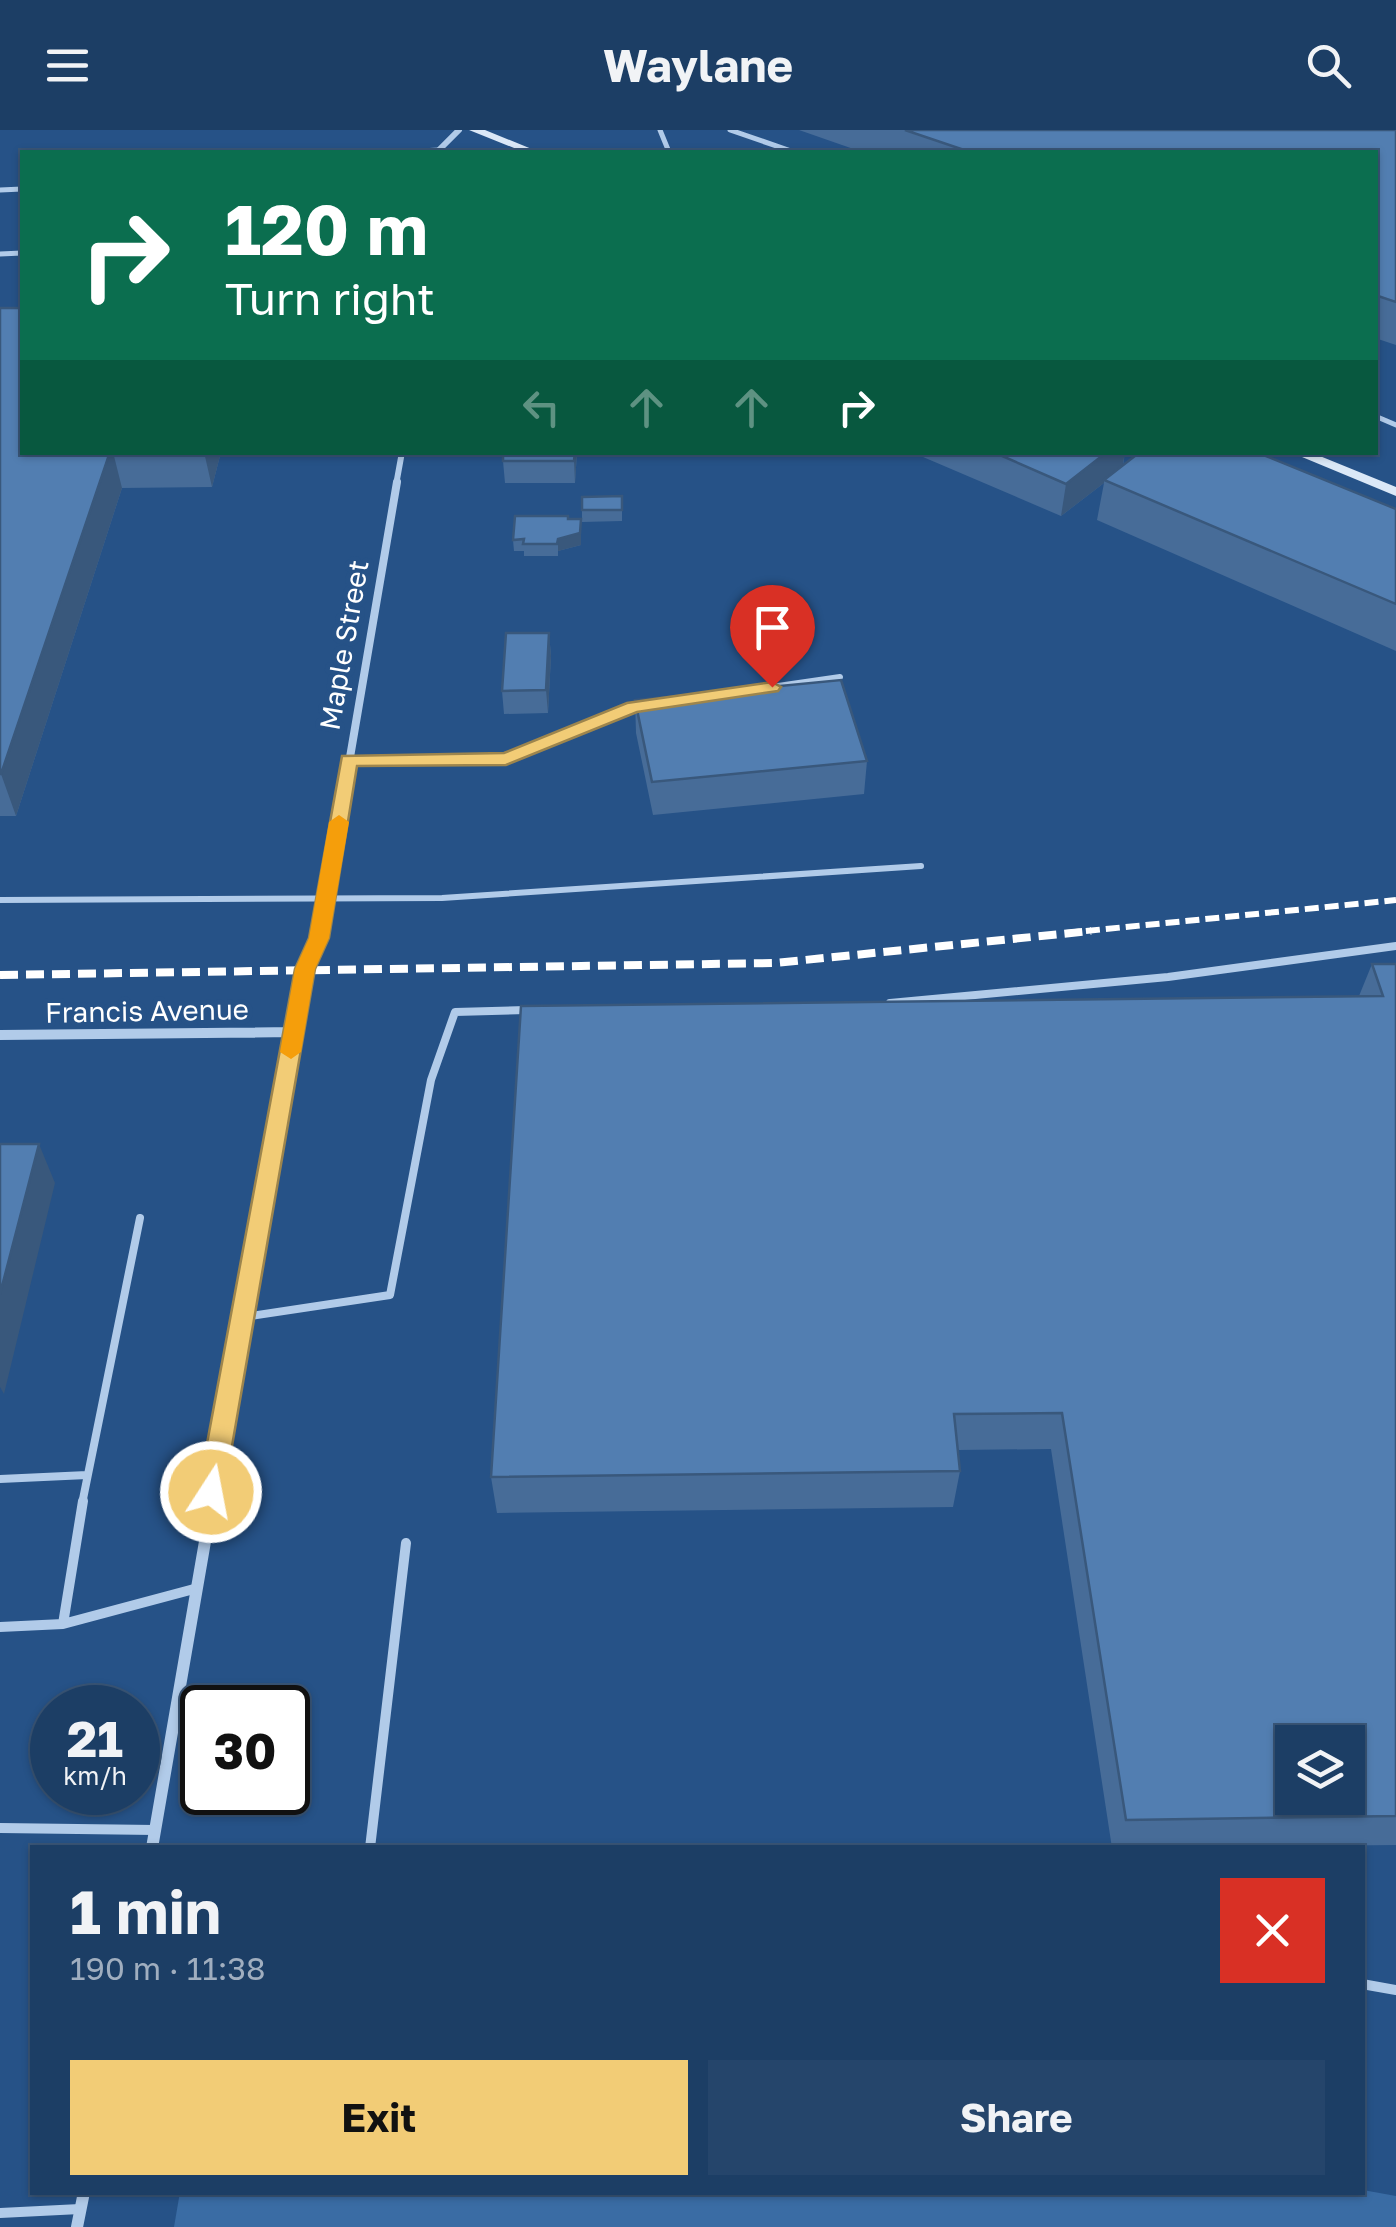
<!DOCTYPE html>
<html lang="en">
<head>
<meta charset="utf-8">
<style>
	:root { --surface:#1c3e65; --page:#25456b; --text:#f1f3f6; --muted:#a0aebf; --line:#3a5779; --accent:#f2cc76 }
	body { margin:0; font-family:"Golos Text",sans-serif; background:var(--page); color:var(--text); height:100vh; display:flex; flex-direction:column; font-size:38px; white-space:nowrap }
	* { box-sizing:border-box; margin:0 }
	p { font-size:32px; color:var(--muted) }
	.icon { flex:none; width:55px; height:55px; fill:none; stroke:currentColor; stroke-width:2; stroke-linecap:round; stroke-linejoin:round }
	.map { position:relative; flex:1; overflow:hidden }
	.details { position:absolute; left:30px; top:1715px; width:1335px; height:350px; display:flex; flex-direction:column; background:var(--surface); border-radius:0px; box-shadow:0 2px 8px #0004,0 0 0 2px var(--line) }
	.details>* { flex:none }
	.banner { position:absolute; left:20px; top:20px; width:1358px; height:305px; border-radius:0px; box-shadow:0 2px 8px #0004,0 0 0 2px var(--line); background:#0b6e4f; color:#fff; overflow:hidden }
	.buttons { position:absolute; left:1275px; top:1595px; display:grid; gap:20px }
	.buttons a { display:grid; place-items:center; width:90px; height:90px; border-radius:0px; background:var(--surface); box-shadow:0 2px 8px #0004,0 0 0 2px var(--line); font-size:50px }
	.speed { position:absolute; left:30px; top:1555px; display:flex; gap:20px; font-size:50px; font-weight:700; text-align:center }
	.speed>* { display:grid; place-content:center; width:130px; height:130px; border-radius:50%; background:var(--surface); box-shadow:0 2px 8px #0004,0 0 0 2px var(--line); line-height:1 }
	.speed small { font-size:25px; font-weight:400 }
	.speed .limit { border:5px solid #111; border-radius:15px; background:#fff; color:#111 }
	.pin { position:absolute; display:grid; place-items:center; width:85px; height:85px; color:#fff; margin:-102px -42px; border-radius:50% 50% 50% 0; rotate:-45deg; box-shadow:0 0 10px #0007 }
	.pin .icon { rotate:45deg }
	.me { position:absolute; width:110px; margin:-55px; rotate:11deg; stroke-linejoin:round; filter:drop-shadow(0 0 8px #0008) }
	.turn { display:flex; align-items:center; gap:35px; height:210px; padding:0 40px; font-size:45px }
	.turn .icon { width:130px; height:130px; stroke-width:2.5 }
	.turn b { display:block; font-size:70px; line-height:85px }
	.lanes { display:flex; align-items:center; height:95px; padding:0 40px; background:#0003; justify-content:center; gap:50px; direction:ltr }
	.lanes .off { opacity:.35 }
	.round { display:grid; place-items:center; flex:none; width:105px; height:105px; border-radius:0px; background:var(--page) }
	.headline { display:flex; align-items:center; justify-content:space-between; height:170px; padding:0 40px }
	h1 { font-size:60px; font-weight:700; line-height:75px }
	.cta { display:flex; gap:20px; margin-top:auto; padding:20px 40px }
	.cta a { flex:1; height:115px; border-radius:0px; background:var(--accent); color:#111; font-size:40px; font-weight:700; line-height:115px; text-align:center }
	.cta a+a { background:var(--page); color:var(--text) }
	header { display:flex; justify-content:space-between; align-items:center; height:130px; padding:0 40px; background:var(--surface); font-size:45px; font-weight:700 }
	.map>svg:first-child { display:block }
	.green { fill:#3a6ca4 }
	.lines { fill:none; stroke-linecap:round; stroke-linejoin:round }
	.lane-far3 { stroke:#b1cbe9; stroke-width:5 }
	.lane-far2 { stroke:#b1cbe9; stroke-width:6 }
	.lane-far1 { stroke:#b1cbe9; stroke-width:8 }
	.lane { stroke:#b1cbe9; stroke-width:10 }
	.street-far3 { stroke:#b1cbe9; stroke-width:6 }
	.street-far2 { stroke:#b1cbe9; stroke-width:8 }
	.street-far1 { stroke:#b1cbe9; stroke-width:10 }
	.street { stroke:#b1cbe9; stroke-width:12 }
	.secondary { fill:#dbe8f7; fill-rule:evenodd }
	.rail-far1 { stroke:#fff; stroke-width:6; stroke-dasharray:14 6; stroke-linecap:butt }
	.rail { stroke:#fff; stroke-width:8; stroke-dasharray:18 8; stroke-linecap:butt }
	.wall { fill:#476c98 }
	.shaded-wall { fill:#39587c }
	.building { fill:#527eb1; stroke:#39587c; stroke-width:2.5; fill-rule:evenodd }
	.route { fill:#f2cc76; stroke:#9d854d; stroke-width:2.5 }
	.slow { fill:#f59e0b }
	.labels { text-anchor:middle; stroke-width:10; stroke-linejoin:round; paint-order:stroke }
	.street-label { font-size:28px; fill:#fff; stroke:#265287 }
</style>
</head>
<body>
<header><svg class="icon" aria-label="menu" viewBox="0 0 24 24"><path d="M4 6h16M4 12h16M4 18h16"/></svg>Waylane<svg class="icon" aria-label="search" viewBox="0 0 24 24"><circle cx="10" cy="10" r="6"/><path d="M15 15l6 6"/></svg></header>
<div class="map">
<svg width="1396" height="2097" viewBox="0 0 1396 2097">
	<rect width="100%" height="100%" fill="#265287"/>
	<path class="green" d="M1363,2060L1396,2066V2097H174L180,2062Z"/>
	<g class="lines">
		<path class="lane-far3" d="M660,0L669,22
			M730,0L794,22
			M402,22L439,20
			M0,60L22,59
			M0,124L22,123
			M1375,286L1396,295"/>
		<path class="lane-far2" d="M771,557L840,547
			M349,630L507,629L643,576
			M0,770L442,768L921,736"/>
		<path class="lane-far1" d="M890,873L1168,847L1396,816
			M244,1187L390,1165L431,950L455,882L526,880
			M0,1349L87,1345
			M82,1374L140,1088"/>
		<path class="lane" d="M63,1494L83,1371
			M0,1497L63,1494L194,1459
			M0,1698L155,1700
			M370,1718L406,1413
			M1362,1854L1396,1860
			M0,2083L80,2079"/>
		<path class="street-far3" d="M437,22L459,0
			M396,355L402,322"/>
		<path class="street-far2" d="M320,803L397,352"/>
		<path class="street-far1" d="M0,905L294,902
			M212,1374L305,839L320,801"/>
		<path class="street" d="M152,1718L212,1371
			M77,2097L84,2062"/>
		<path class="secondary" d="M469,0H485L539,22H524Z
			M1290,322H1310L1396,357V366Z"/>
		<path class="rail-far1" d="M1066,803L1396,770"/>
		<path class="rail" d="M0,845L775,833L1091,801"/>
	</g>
	<path class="wall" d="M799,0H1396V215L1375,208V22H862Z
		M0,178L22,322H221L212,357L122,358L16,686H0Z
		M577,322L575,353H505L503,331Z
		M917,322H1125L1123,336L1396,379V521L1097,390L1104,353L1061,386L916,324Z
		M622,366V391L582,392V367Z
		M569,389L581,401V415L558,421V426H524V421H514L513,410Z
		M549,503L551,526L548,583L504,584L502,561Z
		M635,570L867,631L864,664L653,685L636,603Z
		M1372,834H1396V1715L1112,1718L1051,1319L958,1320L960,1341L953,1377L497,1383L491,1347L1359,866Z"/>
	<path class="shaded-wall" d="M110,322H113L122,358L16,686L1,644Z
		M204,322H221L212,357Z
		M575,322H577L575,353L574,331Z
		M1107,322H1125L1122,339L1104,350V353L1061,386L1066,354Z
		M581,389V415L558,421V426V409Z
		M549,503L551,526L548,583L546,560Z
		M39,1014L55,1053L4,1264L0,1257V1164Z"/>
	<path class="building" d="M905,0H1396V172L1375,165V22H970Z
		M0,178H22V322H110L1,644H0Z
		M503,322H575L574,331H503Z
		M993,322H1107L1066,354Z
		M1140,322H1256L1396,379V474L1104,350Z
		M622,366V380H582V367Z
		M515,386H568V389H581L580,403L558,409L557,414H523L524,409L513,410Z
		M506,503H549L546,560L502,561Z
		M841,550L867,631L652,652L635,570Z
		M1372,834H1396V1686L1126,1690L1062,1283L954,1284L960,1341L491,1347L521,876L1383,866ZM1292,1612H1348V1668H1292Z
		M0,1014H39L0,1164Z"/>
	<path class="route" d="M772,552L781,557L778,561L637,582L506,635L357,636L329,808L315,839L224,1362L220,1370L211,1373L202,1370L198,1362L295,839L309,808L342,626L504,623L627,573Z"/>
	<path class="slow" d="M339,685L349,692L329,808L315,839L301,922L291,929L280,922L295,839L309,808L329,692Z"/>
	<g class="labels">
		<g class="street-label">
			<text transform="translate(344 515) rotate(-80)" y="10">Maple Street</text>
			<text transform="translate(147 881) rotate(-1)" y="10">Francis Avenue</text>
		</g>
	</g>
</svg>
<div class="buttons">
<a><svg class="icon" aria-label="layers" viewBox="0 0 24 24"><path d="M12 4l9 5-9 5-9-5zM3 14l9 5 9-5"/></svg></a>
</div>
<div class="speed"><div>21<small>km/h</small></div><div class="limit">30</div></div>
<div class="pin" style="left:772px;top:557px;background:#d93025"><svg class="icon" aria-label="arrive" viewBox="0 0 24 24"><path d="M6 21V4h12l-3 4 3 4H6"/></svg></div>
<svg class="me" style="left:211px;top:1362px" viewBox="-20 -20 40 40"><circle r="17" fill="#f2cc76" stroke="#fff" stroke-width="3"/><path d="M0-11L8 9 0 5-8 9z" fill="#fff"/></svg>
<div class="banner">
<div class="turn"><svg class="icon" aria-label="right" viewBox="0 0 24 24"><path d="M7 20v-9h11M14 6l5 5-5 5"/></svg><div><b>120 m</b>Turn right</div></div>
<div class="lanes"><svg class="icon off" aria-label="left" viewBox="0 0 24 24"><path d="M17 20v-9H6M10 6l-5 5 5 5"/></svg><svg class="icon off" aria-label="ahead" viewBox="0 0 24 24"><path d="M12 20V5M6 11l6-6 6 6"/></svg><svg class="icon off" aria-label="ahead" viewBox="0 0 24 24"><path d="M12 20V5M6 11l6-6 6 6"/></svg><svg class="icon" aria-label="right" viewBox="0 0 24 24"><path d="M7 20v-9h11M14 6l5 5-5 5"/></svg></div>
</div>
<section class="details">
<div class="headline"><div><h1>1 min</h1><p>190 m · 11:38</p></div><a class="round" style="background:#d93025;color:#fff"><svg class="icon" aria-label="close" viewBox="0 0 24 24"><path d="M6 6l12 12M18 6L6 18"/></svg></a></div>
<div class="cta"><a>Exit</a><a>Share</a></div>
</section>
</div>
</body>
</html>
